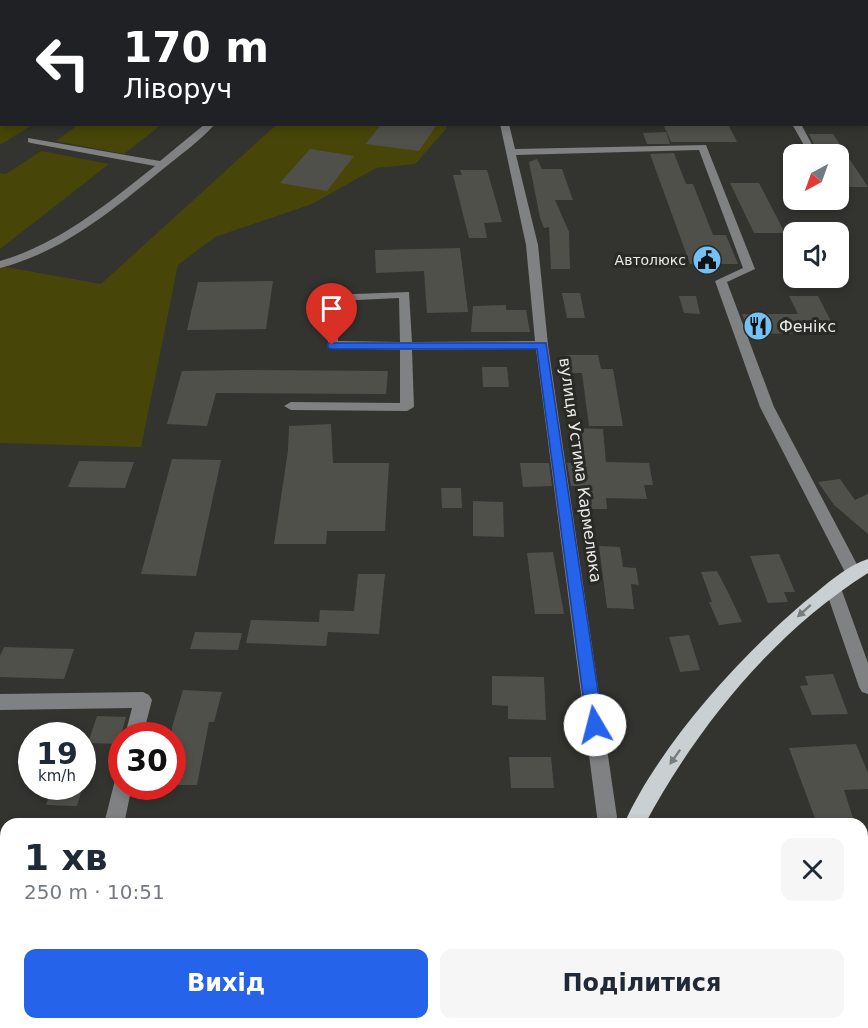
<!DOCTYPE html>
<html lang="uk">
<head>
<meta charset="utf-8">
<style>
	:root { --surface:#fff; --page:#f6f6f7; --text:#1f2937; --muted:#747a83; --accent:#2563eb }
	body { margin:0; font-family:"DejaVu Sans",sans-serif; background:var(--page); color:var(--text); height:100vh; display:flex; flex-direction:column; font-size:22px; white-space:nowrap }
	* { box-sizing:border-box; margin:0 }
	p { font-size:20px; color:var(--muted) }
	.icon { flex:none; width:33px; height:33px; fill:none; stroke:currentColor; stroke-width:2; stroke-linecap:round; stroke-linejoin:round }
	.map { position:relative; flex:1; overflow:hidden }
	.details { position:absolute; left:0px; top:818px; width:868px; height:212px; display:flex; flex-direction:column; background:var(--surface); border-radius:18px 18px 0 0; box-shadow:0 3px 9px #0003 }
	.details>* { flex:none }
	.top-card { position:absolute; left:0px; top:0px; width:868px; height:126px; box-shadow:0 3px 9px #0003; background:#202124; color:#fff; overflow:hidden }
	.needle { width:39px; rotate:221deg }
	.fabs { position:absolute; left:783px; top:144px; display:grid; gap:12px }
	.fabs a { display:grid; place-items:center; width:66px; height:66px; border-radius:12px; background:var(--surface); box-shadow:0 3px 9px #0003; font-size:30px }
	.speed { position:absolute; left:18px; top:722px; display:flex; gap:12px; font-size:30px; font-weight:700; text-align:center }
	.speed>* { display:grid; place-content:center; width:78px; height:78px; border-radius:50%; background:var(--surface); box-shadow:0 3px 9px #0003; line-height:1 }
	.speed small { font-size:15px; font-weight:400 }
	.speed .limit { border:9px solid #d22; background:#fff; color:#111 }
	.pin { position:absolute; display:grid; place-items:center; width:51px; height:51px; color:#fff; margin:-62px -26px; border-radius:50% 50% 50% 0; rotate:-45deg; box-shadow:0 0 6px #0007 }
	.pin .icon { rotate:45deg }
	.me { position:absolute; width:66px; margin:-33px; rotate:352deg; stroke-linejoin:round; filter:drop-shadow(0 0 4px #0008) }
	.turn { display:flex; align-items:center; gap:21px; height:126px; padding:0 24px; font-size:27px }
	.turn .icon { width:78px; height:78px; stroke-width:2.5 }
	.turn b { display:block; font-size:42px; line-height:51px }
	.round { display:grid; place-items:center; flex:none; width:63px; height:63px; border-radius:12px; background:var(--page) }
	.head { display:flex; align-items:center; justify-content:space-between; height:102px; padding:0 24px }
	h1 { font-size:36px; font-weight:700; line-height:45px }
	.action { display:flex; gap:12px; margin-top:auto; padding:12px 24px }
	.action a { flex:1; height:69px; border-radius:12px; background:var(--accent); color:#fff; font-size:24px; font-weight:700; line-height:69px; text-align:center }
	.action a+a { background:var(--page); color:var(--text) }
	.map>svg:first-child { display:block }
	.green { fill:#474608 }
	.building { fill:#50504b }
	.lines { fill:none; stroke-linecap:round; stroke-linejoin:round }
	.minor { fill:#7f8182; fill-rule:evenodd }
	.major { fill:#cacfd2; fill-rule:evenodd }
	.oneway { fill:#7a7c7c }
	.route { fill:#2563eb; stroke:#184099; stroke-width:1.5 }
	.labels { text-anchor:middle; stroke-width:6; stroke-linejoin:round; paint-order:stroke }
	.far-poi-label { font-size:14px; fill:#e9eae7; stroke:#292925; text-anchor:end }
	.poi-label { font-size:16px; fill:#e9eae7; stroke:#292925; text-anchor:start }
	.street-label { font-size:16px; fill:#e9eae7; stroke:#292925 }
</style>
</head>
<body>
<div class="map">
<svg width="868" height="1028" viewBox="0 0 868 1028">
	<rect width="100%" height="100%" fill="#33332f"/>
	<path class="green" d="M0,0H319L2,2V124L32,125L0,145Z
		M79,124H161V125L124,154L56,141Z
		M276,125H447L446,129L415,164L376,168L312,204L215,237L178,265L141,447L0,443V266L101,284Z
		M41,151L109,164L0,249V173L6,174Z"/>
	<path class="building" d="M381,124H437L419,151L366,144Z
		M663,124H728L737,142H671Z
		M666,132L670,144H647L643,133Z
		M809,134H833L868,187H838V154H819Z
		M310,149L354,156L327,191L280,183Z
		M674,153L686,184H693L713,235H726L738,264H690L650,154Z
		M537,159L542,169H562L573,200H555L569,232L570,269H551L549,227L544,228L540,218L529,162Z
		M460,170H487L502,222L484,223L487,238H469L453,175H462Z
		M730,183H759L785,233H754Z
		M460,248L468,312L427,313L424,271L376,273L375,250Z
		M273,281L266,329L187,330L198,282Z
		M562,293H580L585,318H567Z
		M679,296H696L700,314L684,313Z
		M789,296H818L837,333L750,334L742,314H798Z
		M506,305V310H526L530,332H471L473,306Z
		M566,355H598L601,369H613L623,426H589L582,373H569Z
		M482,367H507L509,387H483Z
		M246,370L388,371L386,394L216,393L207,426L167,424L182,371Z
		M331,424L333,463H389L385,531H327L326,544H274L288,450L289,426Z
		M571,428L603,429L606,462L649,463L653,485H644L647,499L606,498L607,509H583L580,486H571L567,463H574Z
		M172,459L221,460L196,576L141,574Z
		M79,461L134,462L125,488L68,487Z
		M520,463H549L552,486L523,487Z
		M840,479L855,500L868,494V534L834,505L818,482Z
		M441,488H461L462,508H442Z
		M473,501L503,502L504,537L473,536Z
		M599,546L620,547L623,567L636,568L639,585L631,584L634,609L607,608Z
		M553,552L564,614H535L527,553Z
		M779,554L795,592H784L788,602L768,603L750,556Z
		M717,571L729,594L742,622L719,625L709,602H712L701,572Z
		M358,574H385L379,634L328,632L326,646L246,643L251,620L319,622L320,610L354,611Z
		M195,632L242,633L238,650L190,649Z
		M689,635L700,670L680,672L669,637Z
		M4,647L74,649L64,679L0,677V656Z
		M833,674L848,714L812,715L800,686L808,685L805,676Z
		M492,676L544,677L546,720L508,719V706L492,705Z
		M183,690L222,692L214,722H209L197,785H172V727Z
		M97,716L126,717L119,744L88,743Z
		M856,744L868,773V789L844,790L855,824H817L789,748Z
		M509,757H551L554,788H511Z
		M53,786H83L77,806L46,805Z"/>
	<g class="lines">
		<path class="minor" d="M345,0H353V2H345Z
			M857,0H865L857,2Z
			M867,76H868V82H867Z
			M205,124H215C200,141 180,155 163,169C114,209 63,252 0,268V261C59,244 107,204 155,166L31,143L28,142V138L160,161Z
			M500,124H509L515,149L706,145L755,269L727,282L774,407L861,572L859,576H847L760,407L715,281L743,268L699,150L516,155L538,245L548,345L618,824H598L536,349L412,350L414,407L407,411L291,410L284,406L291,402L400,403V350L328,348L327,295L409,292L412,342L535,341L526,245ZM399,298L400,342L338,341L337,301Z
			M792,124H801L817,154H809Z
			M833,582L839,584L841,588L868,663V694L862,692L859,687L825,588L827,584Z
			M143,692L149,695L152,700L143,735H125L132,708L0,710V694Z
			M122,778V786H132L124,824H104L115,780Z
			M56,1023H78L77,1028H55Z"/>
		<path class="major" d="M868,559V573C774,632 697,727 645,824H624C660,743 749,646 818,591C832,579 850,565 868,559Z
			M605,1023H627V1028H605Z"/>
	</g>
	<defs><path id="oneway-solid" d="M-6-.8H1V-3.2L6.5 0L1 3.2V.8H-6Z" transform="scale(1.5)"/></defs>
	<g class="oneway">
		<use href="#oneway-solid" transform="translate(804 611) rotate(138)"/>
		<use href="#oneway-solid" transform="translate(675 757) rotate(125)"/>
	</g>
	<path class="route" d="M328,343H546L603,725L601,730H589L587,725L537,349H332L328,348Z"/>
	<defs>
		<g id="civic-disc" transform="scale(1.5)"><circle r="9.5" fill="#73c1f5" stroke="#292925"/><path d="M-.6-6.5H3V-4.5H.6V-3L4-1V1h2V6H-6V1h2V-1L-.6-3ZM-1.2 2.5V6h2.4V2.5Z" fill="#111"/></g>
		<g id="restaurant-disc" transform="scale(1.5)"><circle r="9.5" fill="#73c1f5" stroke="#292925"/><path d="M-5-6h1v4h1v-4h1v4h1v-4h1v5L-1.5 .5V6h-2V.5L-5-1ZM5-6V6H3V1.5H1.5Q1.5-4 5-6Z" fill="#111"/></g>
	</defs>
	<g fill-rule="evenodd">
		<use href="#civic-disc" x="707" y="260"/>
		<use href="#restaurant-disc" x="758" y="326"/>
	</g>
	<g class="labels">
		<g class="far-poi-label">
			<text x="686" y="265">Автолюкс</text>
		</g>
		<g class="poi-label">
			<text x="779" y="332">Фенікс</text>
		</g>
		<g class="street-label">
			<text transform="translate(581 470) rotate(82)" y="6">вулиця Устима Кармелюка</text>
		</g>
	</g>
</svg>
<div class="fabs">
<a><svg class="needle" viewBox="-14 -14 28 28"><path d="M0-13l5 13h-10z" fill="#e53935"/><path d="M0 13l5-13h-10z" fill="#747a83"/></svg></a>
<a><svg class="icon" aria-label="sound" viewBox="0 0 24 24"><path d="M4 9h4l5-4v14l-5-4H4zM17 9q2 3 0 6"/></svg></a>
</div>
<div class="speed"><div>19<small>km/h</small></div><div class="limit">30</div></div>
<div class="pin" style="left:332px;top:345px;background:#d93025"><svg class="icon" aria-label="arrive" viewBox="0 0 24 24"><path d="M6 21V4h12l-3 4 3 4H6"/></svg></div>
<svg class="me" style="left:595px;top:725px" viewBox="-20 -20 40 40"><circle r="19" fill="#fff"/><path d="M0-13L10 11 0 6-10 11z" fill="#2563eb"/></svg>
<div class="top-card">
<div class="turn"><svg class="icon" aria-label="left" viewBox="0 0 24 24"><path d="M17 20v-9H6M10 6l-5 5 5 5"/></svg><div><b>170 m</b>Ліворуч</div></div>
</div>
<section class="details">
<div class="head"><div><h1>1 хв</h1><p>250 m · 10:51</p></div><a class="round"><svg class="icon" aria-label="close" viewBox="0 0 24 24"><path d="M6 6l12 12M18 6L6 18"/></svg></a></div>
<div class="action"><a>Вихід</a><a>Поділитися</a></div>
</section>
</div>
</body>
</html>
